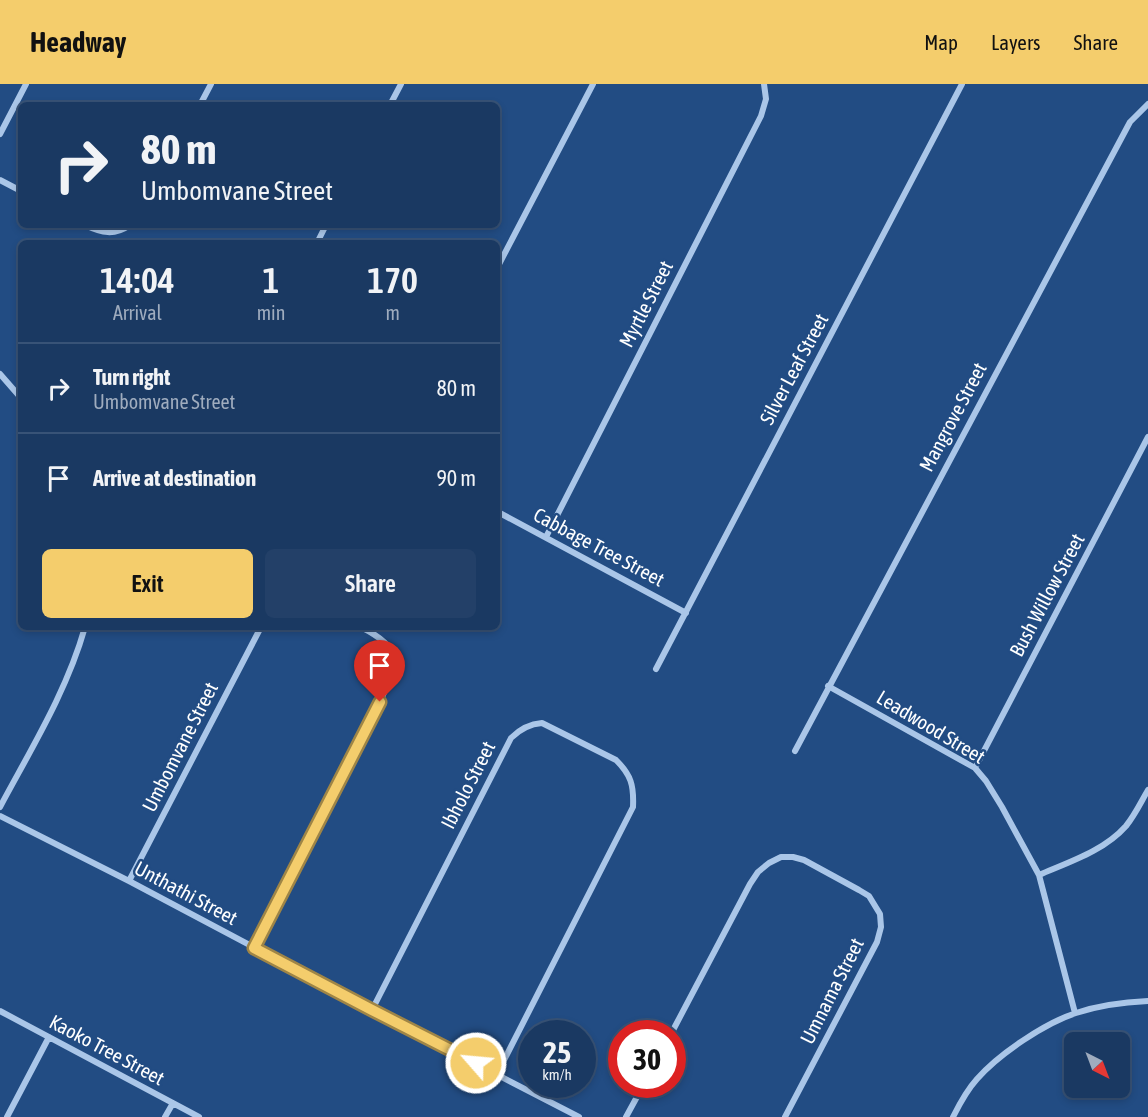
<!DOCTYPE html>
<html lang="en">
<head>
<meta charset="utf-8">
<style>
	:root { --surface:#1a3962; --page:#234068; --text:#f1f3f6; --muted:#9facbe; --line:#385377; --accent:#f4cd6c }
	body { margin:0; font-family:"Asap Condensed",sans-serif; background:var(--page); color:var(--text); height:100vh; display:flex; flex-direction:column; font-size:22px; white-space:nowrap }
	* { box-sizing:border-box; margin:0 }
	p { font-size:20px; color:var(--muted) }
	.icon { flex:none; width:33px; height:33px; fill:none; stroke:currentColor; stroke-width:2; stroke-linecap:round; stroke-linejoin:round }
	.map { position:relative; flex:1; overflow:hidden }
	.sheet { position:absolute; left:18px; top:156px; width:482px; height:390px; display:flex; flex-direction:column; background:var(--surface); border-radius:9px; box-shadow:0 3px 9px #0003,0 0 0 2px var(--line) }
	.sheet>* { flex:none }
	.banner { position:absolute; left:18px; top:18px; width:482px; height:126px; border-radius:9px; box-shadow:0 3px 9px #0003,0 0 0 2px var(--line); background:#1a3962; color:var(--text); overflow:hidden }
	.needle { width:39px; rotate:138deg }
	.fabs { position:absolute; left:1064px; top:948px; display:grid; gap:12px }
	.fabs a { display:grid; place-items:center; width:66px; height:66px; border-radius:9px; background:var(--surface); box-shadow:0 3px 9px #0003,0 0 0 2px var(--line); font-size:30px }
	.speed { position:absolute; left:518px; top:936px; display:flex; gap:12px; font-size:30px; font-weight:700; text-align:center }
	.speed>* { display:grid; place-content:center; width:78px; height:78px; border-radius:50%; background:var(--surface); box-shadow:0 3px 9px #0003,0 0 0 2px var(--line); line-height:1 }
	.speed small { font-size:15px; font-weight:400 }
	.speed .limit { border:9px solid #d22; background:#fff; color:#111 }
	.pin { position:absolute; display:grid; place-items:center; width:51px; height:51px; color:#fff; margin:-62px -26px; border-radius:50% 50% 50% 0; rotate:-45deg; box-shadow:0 0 6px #0007 }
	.pin .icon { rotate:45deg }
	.me { position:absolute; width:66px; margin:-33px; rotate:297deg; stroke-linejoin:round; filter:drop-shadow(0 0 4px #0008) }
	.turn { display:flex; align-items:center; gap:21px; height:126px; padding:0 24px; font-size:27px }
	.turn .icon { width:78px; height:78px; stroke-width:2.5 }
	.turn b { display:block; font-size:42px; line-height:51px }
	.eta { display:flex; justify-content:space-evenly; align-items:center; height:102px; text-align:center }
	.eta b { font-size:36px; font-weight:600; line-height:42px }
	.action { display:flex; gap:12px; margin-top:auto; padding:12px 24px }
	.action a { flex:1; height:69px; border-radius:9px; background:var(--accent); color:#111; font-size:24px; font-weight:600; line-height:69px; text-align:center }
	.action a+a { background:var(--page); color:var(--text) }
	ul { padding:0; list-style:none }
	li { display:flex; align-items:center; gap:18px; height:90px; padding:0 24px; border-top:2px solid var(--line) }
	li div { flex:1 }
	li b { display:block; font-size:22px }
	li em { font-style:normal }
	header { display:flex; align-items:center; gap:36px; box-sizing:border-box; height:84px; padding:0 30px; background:var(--accent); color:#111 }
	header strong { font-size:28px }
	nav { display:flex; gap:33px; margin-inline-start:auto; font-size:21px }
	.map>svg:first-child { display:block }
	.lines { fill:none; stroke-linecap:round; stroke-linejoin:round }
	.minor { stroke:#aac6e8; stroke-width:6 }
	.route-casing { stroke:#9f8546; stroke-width:15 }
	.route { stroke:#f4cd6c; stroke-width:10 }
	.labels { text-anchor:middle; stroke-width:5; stroke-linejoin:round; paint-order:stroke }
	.street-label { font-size:20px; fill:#fff; stroke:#224c83 }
</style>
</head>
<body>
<header>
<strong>Headway</strong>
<nav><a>Map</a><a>Layers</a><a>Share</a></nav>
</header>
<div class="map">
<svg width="1148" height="1033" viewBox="0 0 1148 1033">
	<rect width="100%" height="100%" fill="#224c83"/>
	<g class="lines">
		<path class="minor" d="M200,21L211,0
			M390,21L401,0
			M0,50L26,0
			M0,96L21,107
			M85,141C102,149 114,152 130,141
			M317,159L326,141
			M496,186L593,0
			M0,290L21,314
			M496,427L686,529
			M546,453L761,32L766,15L764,0
			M656,585L962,0
			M828,602L975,684L986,697L1002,723L1039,791L1075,929
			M795,667L1130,38L1148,20
			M975,684L1148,353
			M0,723C31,665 67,607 85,543
			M0,732L129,797L372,926L579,1033
			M1039,791C1069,778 1104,767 1126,742C1135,731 1141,718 1148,706
			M129,797L261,543
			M254,864L380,618C397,579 404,565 361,543
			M372,926L511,654C520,645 529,640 542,639L616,676C631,691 634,701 633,723L497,990
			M0,927L199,1033
			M671,950L750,800L758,788L769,779L781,773H793L804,776L859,806L869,812L880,830L881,843L877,858L785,1033
			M7,1033L49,953
			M165,1033L173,1019
			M626,1033L644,1000
			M953,1033C960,1019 967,1006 977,995C999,970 1045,939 1076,929C1097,922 1126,918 1148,917"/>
	</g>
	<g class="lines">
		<g class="route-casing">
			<path id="route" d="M380,618L254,864L372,926L476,979"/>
		</g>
		<use href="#route" class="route"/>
	</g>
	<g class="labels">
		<g class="street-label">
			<text transform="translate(646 220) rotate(-63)" y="7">Myrtle Street</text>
			<text transform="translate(794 285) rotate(-62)" y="7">Silver Leaf Street</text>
			<text transform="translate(953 333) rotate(-62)" y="7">Mangrove Street</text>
			<text transform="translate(599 463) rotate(28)" y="7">Cabbage Tree Street</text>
			<text transform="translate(1047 511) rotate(-62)" y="7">Bush Willow Street</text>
			<text transform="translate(931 643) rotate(31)" y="7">Leadwood Street</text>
			<text transform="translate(180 663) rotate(-63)" y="7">Umbomvane Street</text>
			<text transform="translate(468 701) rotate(-63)" y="7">Ibholo Street</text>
			<text transform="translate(186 809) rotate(28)" y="7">Unthathi Street</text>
			<text transform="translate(832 907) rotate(-63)" y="7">Umnama Street</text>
			<text transform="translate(107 966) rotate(28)" y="7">Kaoko Tree Street</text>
		</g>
	</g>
</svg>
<div class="fabs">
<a><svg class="needle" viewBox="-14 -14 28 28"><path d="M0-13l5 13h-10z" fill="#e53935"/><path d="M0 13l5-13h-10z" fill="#9facbe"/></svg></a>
</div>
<div class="speed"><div>25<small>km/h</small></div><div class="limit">30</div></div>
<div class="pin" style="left:380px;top:618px;background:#d93025"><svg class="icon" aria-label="arrive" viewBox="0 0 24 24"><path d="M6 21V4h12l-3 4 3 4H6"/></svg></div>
<svg class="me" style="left:476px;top:979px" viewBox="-20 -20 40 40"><circle r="17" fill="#f4cd6c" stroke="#fff" stroke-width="3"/><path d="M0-11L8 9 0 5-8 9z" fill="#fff"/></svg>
<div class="banner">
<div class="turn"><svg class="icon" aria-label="right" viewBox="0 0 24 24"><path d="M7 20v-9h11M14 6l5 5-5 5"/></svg><div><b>80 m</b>Umbomvane Street</div></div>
</div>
<section class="sheet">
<div class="eta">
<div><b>14:04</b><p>Arrival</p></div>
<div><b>1</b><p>min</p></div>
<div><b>170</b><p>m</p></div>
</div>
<ul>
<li><svg class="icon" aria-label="right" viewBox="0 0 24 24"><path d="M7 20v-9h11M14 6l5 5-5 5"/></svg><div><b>Turn right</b><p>Umbomvane Street</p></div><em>80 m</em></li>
<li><svg class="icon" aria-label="arrive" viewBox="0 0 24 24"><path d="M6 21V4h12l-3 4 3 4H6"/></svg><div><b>Arrive at destination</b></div><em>90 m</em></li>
</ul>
<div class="action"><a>Exit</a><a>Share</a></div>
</section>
</div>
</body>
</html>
